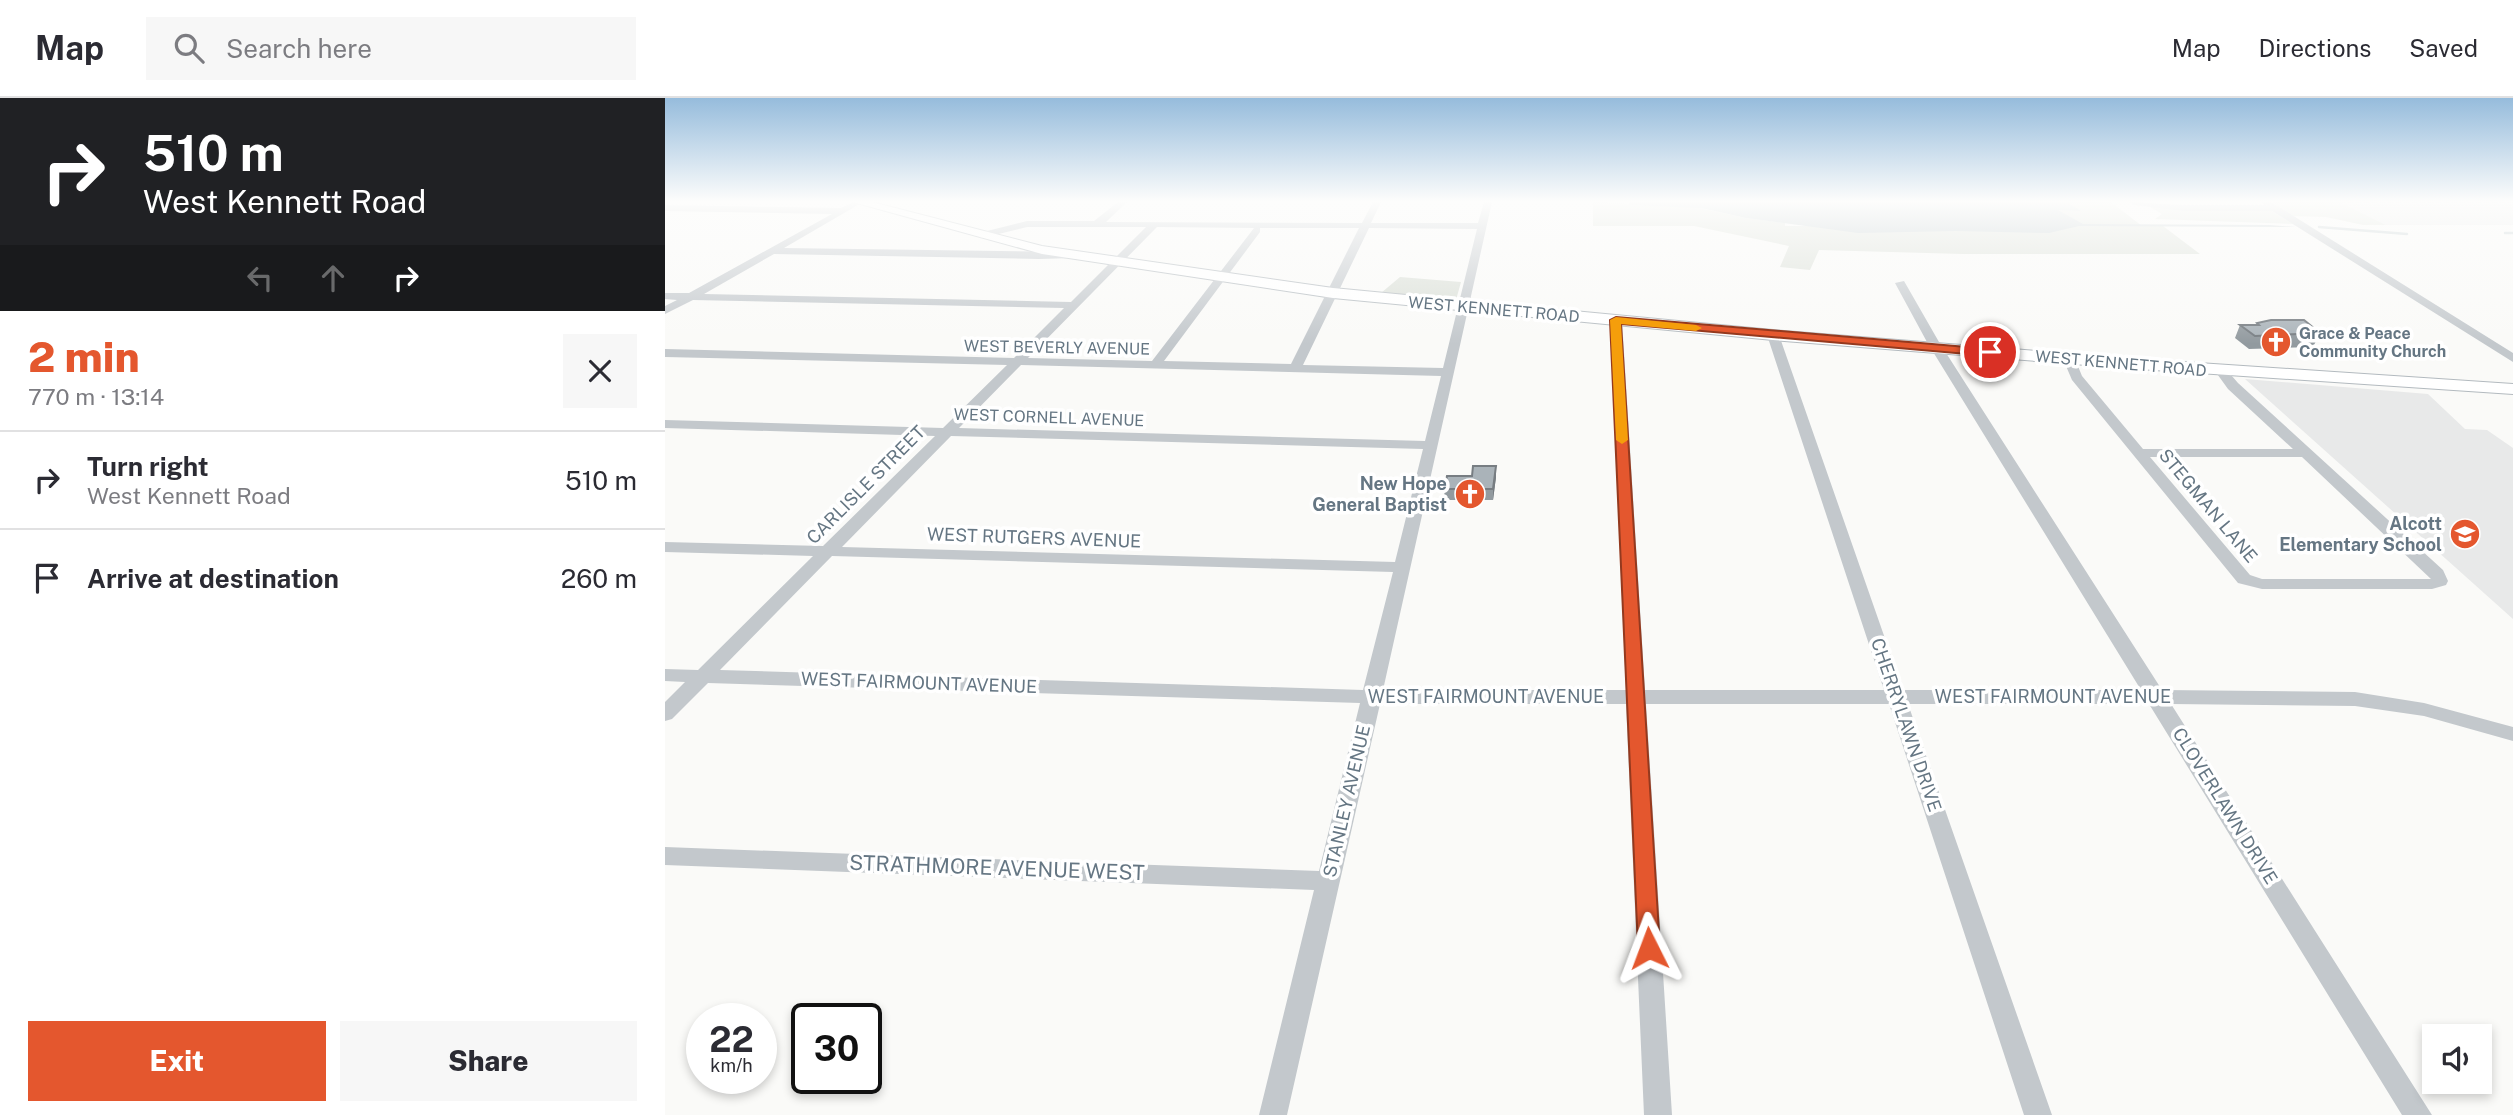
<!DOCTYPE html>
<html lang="en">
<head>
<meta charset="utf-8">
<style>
	:root { --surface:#fff; --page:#f7f7f7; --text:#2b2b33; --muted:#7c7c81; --line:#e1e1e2; --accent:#e4572e }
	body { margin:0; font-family:"Public Sans",sans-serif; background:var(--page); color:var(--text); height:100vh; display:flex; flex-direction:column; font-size:26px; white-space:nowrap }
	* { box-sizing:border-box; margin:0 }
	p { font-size:23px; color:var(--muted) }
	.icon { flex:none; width:38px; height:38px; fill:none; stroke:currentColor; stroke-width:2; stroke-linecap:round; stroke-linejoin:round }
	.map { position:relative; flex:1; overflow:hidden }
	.panel { display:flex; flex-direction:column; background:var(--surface); width:665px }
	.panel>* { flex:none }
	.hud { background:#202124; color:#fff; overflow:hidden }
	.fabs { position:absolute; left:1757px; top:926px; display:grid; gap:14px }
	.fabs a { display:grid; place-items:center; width:70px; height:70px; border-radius:0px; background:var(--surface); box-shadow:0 4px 10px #0003; font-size:35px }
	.speed { position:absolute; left:21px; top:905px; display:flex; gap:14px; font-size:35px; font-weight:700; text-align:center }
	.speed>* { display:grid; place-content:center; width:91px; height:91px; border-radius:50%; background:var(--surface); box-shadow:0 4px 10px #0003; line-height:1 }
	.speed small { font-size:18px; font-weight:400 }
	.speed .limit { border:4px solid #111; border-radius:10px; background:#fff; color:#111 }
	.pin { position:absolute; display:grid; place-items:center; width:60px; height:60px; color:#fff; margin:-30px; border:4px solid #fff; border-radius:50%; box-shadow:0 2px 7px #0007 }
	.me { position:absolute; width:77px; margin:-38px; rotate:357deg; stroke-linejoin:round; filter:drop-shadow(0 0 5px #0008) }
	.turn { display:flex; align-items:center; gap:24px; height:147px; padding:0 28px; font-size:32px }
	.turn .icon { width:91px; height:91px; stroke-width:2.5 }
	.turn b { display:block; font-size:49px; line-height:60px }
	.lanes { display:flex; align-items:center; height:66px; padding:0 28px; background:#0003; justify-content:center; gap:35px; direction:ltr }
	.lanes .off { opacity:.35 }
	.round { display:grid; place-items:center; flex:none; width:74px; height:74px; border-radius:0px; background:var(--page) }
	.headline { display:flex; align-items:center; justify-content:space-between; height:119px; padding:0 28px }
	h1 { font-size:42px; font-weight:800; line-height:52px; color:var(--accent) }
	.button { display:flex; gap:14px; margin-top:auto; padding:14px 28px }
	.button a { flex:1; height:80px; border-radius:0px; background:var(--accent); color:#fff; font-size:28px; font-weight:800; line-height:80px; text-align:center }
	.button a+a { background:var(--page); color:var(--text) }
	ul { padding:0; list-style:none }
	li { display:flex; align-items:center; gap:21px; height:98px; padding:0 28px; border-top:2px solid var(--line) }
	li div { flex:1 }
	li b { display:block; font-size:26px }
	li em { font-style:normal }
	header { display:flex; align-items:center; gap:42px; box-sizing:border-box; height:98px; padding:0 35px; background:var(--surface); border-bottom:2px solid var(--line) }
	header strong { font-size:33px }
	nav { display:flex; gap:38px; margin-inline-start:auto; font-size:24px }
	.search { width:490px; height:63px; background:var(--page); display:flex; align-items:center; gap:18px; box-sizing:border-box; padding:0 24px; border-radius:0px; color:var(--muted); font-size:26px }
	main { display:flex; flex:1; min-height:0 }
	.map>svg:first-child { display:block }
	.built { fill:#e8e9e9 }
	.green { fill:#dadfd7 }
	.water { fill:#bbc7cb }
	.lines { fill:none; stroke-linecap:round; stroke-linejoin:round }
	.stream { stroke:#bbc7cb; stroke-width:2.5 }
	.secondary-casing { stroke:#b3babf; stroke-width:2 }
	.street { fill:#c3c8cc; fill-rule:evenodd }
	.secondary { fill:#fff; fill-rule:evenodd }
	.wall { fill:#929a9f }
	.shaded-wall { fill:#777d82 }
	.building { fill:#aab3b9; stroke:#777d82; stroke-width:2 }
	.route { fill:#e4572e; stroke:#94391e; stroke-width:2 }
	.slow { fill:#f59e0b }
	.labels { text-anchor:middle; stroke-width:7; stroke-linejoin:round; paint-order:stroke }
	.far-street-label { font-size:16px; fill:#657683; stroke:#fff }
	.far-poi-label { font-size:16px; font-weight:bold; fill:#657683; stroke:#fff; text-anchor:start }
	.poi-label { font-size:18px; font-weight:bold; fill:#657683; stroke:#fff; text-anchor:end }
	.street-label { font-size:18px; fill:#657683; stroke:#fff }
	.near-street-label { font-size:21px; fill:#657683; stroke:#fff }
</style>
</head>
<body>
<header>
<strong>Map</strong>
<div class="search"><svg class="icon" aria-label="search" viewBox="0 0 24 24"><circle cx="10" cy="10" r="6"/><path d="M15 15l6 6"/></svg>Search here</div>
<nav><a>Map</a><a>Directions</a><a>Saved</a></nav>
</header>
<main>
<section class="panel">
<div class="hud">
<div class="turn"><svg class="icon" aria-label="right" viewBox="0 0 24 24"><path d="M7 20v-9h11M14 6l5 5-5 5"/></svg><div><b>510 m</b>West Kennett Road</div></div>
<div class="lanes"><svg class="icon off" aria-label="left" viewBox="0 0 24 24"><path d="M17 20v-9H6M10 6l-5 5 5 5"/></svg><svg class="icon off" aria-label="ahead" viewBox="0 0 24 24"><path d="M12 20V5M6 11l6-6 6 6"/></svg><svg class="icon" aria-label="right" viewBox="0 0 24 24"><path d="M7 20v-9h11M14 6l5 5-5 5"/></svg></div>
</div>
<div class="headline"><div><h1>2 min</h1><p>770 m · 13:14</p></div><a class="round"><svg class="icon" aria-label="close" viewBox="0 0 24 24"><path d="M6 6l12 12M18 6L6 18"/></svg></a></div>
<ul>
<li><svg class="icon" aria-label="right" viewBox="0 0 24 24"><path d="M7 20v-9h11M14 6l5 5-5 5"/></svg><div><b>Turn right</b><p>West Kennett Road</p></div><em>510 m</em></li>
<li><svg class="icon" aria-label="arrive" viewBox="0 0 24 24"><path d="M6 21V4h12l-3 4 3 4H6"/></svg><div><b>Arrive at destination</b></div><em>260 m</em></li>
</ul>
<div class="button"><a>Exit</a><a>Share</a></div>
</section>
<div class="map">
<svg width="1848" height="1017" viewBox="0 0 1848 1017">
	<rect width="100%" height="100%" fill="#fafaf8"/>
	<path class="built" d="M1675,104H1848V127H1721Z
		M1580,281L1763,296L1800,331L1822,332L1848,350V521Z"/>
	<path class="green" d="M928,104L1025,108L1081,120L1120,125V128H1360L1214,104H1446L1477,128H1498L1535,156H1298L1154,152L1145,172L1115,169L1124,148L1029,128H928Z
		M1608,104H1675L1721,127H1698L1661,119L1625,118Z
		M1485,109L1605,112L1628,126L1490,121L1497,116Z
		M735,179L796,184L791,202L716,195Z"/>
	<path class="water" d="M965,104H1402L1416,113L1393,112L1418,126L1605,127L1631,129L1414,128L1384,135L1291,133L1193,135L1081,120L1036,110L964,107Z"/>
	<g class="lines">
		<path class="stream" d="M1654,129L1742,136
			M1840,135H1848"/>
		<g class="secondary-casing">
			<path id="secondary" d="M188,104H207L377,148L668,190L1108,232L1459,260L1848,286V296L1459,270L1108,242L668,200L377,156Z"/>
		</g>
		<path class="street" d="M188,104H198L119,150L408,154L413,157L408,160L374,161L109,156L39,196L406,204L481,129H362L317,140L314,139V135L362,123H429L453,104H462L441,124L697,125L708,104H716L706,125H813L819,104H827L718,592H961L945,222L951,219L957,222L980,592H1219L1102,237L1108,233L1114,237L1238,592H1476L1262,244L1230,185L1239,183L1274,244L1497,592L1690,594L1759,605L1848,629V643L1759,618L1690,608L1506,606L1767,1017H1737L1484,606H1243L1387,1017H1359L1224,606H981L1007,1017H979L961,606H715L622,1017H594L649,792L0,767V749L654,773L695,605L43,585L7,621L0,623V604L20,584L0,583V571L33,572L148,458L0,454V444L158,448L270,338L0,330V322L278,330L342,267L0,259V251L349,260L399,210L28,202L0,216V208L12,202L0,201V195H24L167,116L0,113V107L176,110ZM492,129L589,130L487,263L363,260ZM595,130H694L626,266L499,263L595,134ZM704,130L812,131L778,270L638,267ZM356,267L776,278L760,343L294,330ZM286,338L758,351L730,464L177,449ZM167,458L728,474L698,592L55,572Z
			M1465,104L1519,107H1599L1596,104H1606L1848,255V264L1607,113H1519L1469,107Z
			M1404,257L1410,261L1417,278L1478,351H1628L1563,291L1550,273L1556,269L1560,270L1573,285L1778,472L1783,483L1781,487L1767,491H1597L1573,485L1407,282L1398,261ZM1485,359H1637L1766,481H1597L1585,477Z"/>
		<use href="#secondary" class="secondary"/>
	</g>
	<path class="wall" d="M1592,225L1655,235L1648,249L1584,251L1570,240L1575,227H1591Z
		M831,368V379L828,402H780L779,391Z"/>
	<path class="shaded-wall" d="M831,368V379L828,402V391Z"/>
	<path class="building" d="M1606,222H1639L1655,235L1590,238L1575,227H1594L1592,225Z
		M808,368H831L828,391H779L782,378H807Z"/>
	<linearGradient id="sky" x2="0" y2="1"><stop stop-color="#96bcdc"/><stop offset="0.42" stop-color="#fdfdfc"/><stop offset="1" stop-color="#fdfdfc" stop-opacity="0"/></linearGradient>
	<rect width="1848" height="246" fill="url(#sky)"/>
	<path class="route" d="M951,219L1325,251L1330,254L1325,258L956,226L995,850L992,857L984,860L976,857L973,850L945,222Z"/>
	<path class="slow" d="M951,219L1031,227L1037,230L1031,233L956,226L963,342L957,346L951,342L945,222Z"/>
	<defs>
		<g id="church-disc" transform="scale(1.575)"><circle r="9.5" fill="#e4572e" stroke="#fff"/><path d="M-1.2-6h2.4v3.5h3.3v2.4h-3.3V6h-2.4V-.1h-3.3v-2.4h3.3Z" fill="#fff"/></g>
		<g id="school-disc" transform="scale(1.575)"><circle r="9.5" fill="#e4572e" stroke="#fff"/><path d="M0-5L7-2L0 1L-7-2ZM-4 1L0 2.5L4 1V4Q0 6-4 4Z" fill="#fff"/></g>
	</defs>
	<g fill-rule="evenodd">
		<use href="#church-disc" x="1611" y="244"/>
		<use href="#church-disc" x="805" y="396"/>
		<use href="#school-disc" x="1800" y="436"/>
	</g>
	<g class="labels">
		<g class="far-street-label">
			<text transform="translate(829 211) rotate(5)" y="6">WEST KENNETT ROAD</text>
			<text transform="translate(392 249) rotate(1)" y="6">WEST BEVERLY AVENUE</text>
			<text transform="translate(1456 265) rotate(5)" y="6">WEST KENNETT ROAD</text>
			<text transform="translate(384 319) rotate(2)" y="6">WEST CORNELL AVENUE</text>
		</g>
		<g class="far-poi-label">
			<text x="1634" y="241">Grace &amp; Peace<tspan x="1634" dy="18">Community Church</tspan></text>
		</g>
		<g class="poi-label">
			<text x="782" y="392">New Hope<tspan x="782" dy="21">General Baptist</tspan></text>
			<text x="1777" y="432">Alcott<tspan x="1777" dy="21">Elementary School</tspan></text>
		</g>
		<g class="street-label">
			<text transform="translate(201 387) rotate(-45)" y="6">CARLISLE STREET</text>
			<text transform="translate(1543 408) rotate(50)" y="6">STEGMAN LANE</text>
			<text transform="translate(369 440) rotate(2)" y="6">WEST RUTGERS AVENUE</text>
			<text transform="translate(254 585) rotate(2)" y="6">WEST FAIRMOUNT AVENUE</text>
			<text x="821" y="605">WEST FAIRMOUNT AVENUE</text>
			<text x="1388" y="605">WEST FAIRMOUNT AVENUE</text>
			<text transform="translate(1241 627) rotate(71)" y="6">CHERRYLAWN DRIVE</text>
			<text transform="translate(682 703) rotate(-77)" y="6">STANLEY AVENUE</text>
			<text transform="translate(1560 708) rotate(58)" y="6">CLOVERLAWN DRIVE</text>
		</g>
		<g class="near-street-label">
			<text transform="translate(332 770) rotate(2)" y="7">STRATHMORE AVENUE WEST</text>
		</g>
	</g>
</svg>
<div class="fabs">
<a><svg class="icon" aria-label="sound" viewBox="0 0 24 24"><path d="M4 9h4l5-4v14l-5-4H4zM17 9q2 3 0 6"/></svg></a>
</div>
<div class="speed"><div>22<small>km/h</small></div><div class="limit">30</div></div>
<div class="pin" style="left:1325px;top:254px;background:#d93025"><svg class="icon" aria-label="arrive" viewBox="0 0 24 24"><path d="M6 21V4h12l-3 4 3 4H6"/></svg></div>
<svg class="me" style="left:984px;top:850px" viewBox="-20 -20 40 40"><path d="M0-17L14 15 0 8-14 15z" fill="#e4572e" stroke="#fff" stroke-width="4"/></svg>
</div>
</main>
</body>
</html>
